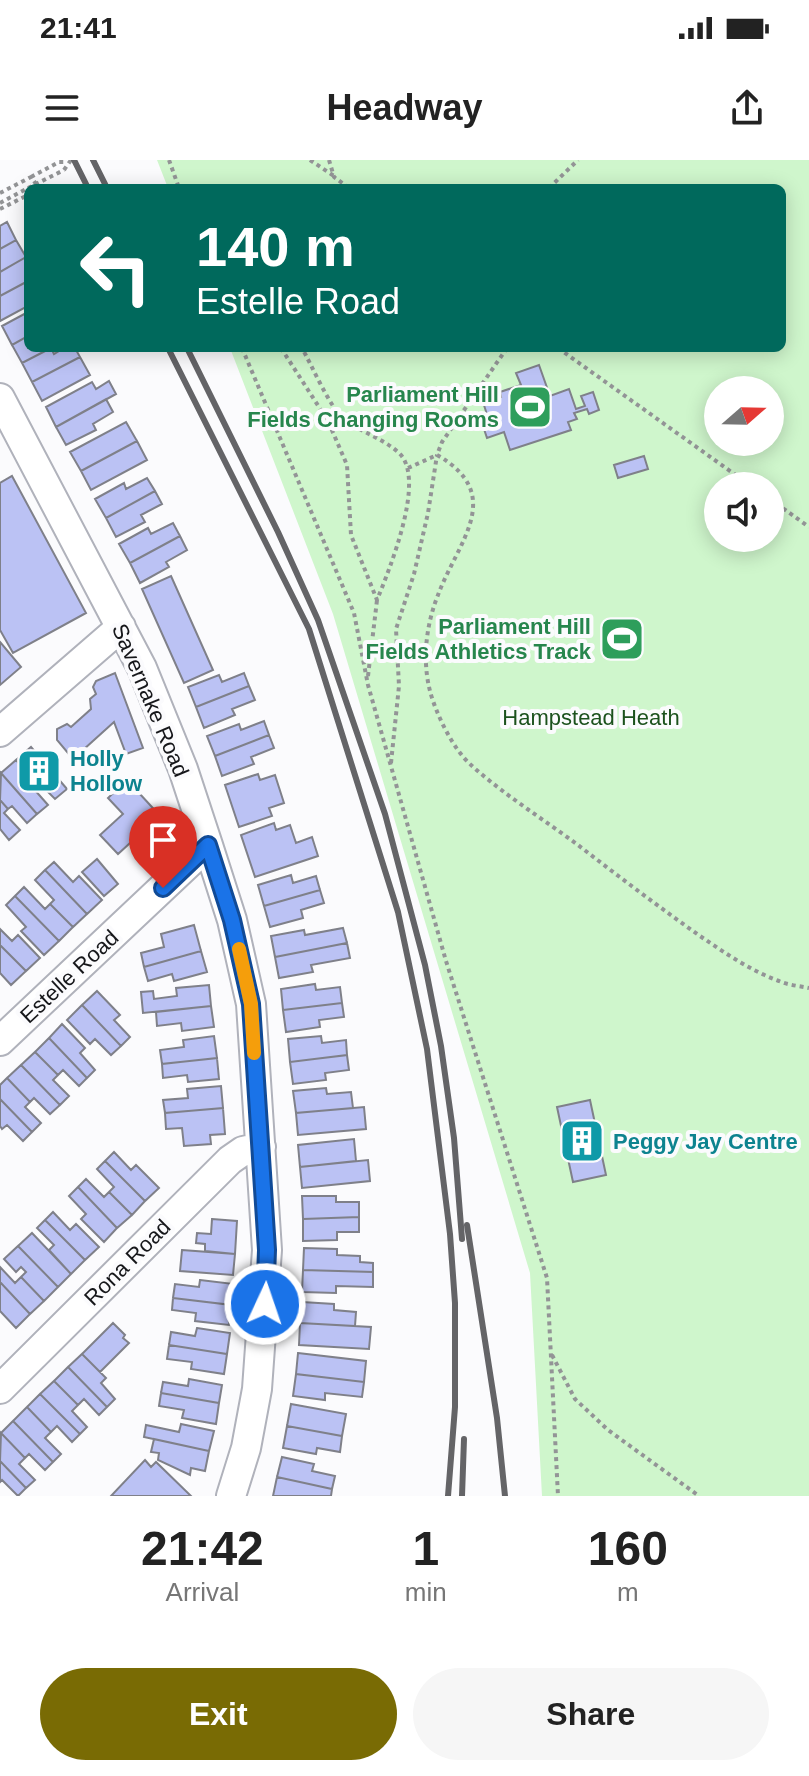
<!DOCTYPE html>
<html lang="en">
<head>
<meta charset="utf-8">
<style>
	:root { --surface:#fff; --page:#f6f6f6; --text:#222; --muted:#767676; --accent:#796b04 }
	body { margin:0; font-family:Helvetica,sans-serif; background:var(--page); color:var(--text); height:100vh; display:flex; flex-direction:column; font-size:30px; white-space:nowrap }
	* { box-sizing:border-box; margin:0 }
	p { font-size:26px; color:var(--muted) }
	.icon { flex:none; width:44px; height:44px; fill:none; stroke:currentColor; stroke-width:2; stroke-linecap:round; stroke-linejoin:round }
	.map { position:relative; height:1336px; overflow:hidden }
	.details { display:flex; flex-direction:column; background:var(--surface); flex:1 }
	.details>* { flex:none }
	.banner { position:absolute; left:24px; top:24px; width:762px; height:168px; border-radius:12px; box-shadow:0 4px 20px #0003; background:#00695c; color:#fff; overflow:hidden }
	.needle { width:52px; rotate:70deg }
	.tools { position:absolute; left:704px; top:216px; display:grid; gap:16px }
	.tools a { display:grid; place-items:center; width:80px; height:80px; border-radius:50%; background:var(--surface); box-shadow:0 4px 20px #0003; font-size:40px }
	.pin { position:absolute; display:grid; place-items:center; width:68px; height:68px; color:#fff; margin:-82px -34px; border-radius:50% 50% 50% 0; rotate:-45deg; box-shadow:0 0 8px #0007 }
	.pin .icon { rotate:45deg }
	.me { position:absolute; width:88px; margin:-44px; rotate:3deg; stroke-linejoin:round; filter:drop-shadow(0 0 6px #0008) }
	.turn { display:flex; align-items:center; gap:28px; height:168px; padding:0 40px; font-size:36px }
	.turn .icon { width:104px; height:104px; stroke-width:2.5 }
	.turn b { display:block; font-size:56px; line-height:68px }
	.eta { display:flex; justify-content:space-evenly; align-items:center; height:136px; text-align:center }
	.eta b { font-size:48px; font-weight:800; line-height:56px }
	.primary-button { display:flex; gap:16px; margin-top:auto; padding:16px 40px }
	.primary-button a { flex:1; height:92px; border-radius:48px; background:var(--accent); color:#fff; font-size:32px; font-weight:800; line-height:92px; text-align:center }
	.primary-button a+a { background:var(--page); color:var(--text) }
	.status { display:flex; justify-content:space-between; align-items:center; height:56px; padding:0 40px; background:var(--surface); direction:ltr }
	.status svg { height:22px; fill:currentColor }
	header { display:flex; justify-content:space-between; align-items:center; height:104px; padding:0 40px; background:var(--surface); font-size:36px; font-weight:800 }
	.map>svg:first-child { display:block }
	.green { fill:#cff6cc; fill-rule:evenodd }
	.building { fill:#bbc2f4; stroke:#7f8089; stroke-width:2 }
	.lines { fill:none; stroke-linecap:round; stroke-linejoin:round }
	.minor-casing { stroke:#b0b2bb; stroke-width:32 }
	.path { stroke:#939496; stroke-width:4; stroke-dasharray:4 4; stroke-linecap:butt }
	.minor { stroke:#fff; stroke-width:28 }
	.rail { stroke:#646467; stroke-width:6 }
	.path-bridge { stroke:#939496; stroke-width:4; stroke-dasharray:4 4; stroke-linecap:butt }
	.route-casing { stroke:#114b97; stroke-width:20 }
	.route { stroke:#1a73e8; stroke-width:14 }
	.slow { stroke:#f59e0b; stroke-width:14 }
	.labels { text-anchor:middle; stroke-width:8; stroke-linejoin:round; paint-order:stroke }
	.leisure-label { font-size:22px; font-weight:bold; fill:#27864d; stroke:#fbfbfd; text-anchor:end }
	.street-label { font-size:22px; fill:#16171a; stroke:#fbfbfd }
	.park-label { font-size:22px; fill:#1c521d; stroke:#fbfbfd }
	.culture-label { font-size:22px; font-weight:bold; fill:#0d838f; stroke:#fbfbfd; text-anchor:start }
</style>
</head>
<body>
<div class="status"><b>21:41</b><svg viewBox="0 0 49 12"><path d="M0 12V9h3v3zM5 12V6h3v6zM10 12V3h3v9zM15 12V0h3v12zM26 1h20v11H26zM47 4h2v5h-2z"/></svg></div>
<header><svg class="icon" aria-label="menu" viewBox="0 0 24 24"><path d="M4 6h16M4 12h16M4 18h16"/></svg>Headway<svg class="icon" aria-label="share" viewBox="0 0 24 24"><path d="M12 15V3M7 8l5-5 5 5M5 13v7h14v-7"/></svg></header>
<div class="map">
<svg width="809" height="1336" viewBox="0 0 809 1336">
	<rect width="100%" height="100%" fill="#fbfbfd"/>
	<path class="green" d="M157,0H809V1336H542L530,1113L333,454L230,188H782V28H168ZM718,230H770V282H718ZM718,326H770V378H718Z"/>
	<path class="building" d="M7,62L16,80L0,89V66Z
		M16,80L26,97L0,112V89Z
		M28,96V121L0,136V112Z
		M28,121V146L0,161V136Z
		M28,152V176L12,185L2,166Z
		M28,176V188H51L22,203L12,185Z
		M51,188L54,194L64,188H75L80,197L32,222L22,203Z
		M80,197L90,215L42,241L32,222Z
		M539,205L550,236L569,229L576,249L585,246L581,236L593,232L599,250L589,254L587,249L574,253L577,259L568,262L571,270L510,290L504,272L487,278L483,266L490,264L483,242L501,237L500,232L521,225L516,213Z
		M109,221L116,234L56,267L46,247L92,222L96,229Z
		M106,239L113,252L93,264L96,270L66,285L56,267Z
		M126,262L137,281L81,311L70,292Z
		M137,281L147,300L91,330L81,311Z
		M644,296L648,309L618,318L614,305Z
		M12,316L86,453L13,493L0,470V323Z
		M147,318L155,331L106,358L95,339L124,323L126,329Z
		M155,331L162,344L141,355L145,362L116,377L106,358Z
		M173,363L180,376L130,403L119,384L148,368L151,374Z
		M180,376L187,390L166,402L169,407L140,423L130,403Z
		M171,416L213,510L184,523L142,429Z
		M0,482L21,507L0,525Z
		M115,513L143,588L126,594L114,562L73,599L57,580V569L67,564L71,567L91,549L90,539L96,534L93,527L96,521Z
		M244,513L249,526L196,547L188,527L219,515L222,522Z
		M249,526L255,540L232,549L235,555L204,568L196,547Z
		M264,561L269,575L215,596L207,576L239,564L241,570Z
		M269,575L274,588L251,597L254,604L222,616L215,596Z
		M31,587L67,629L55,639L16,600Z
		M16,600L37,624L33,628L48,645L37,654L1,613Z
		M1,613L37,654L27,663L12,646L8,649L0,640Z
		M258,614L260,620L275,615L284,643L269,648L272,656L239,667L225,625Z
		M127,620L175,672L157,689L141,673L118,694L100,675L123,654L108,638Z
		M0,640L8,649L4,653L20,670L9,680L0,669Z
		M274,663L276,670L290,665L296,683L312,677L318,696L255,717L241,675Z
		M97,699L118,724L104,736L82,712Z
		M54,702L73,722L79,716L102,740L87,754L45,710Z
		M45,710L87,754L73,767L50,744L54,740L35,720Z
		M291,715L293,723L316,716L320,730L264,746L258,725Z
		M24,727L45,749L50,744L73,767L59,781L15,736Z
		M320,730L324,743L301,750L303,758L270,767L264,746Z
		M15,736L59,781L44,795L21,771L26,767L6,745Z
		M194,765L201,791L144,807L141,793L164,787L161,774Z
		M343,768L347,783L275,797L271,776L304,770L305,775Z
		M0,769L12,781L18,775L40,798L26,811L0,785Z
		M347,783L350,798L311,805L313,812L279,818L275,797Z
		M0,785L26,811L11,825L0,813Z
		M201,791L207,812L174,821L172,814L148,821L144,807Z
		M315,824L316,830L340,827L342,843L283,850L281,829Z
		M209,825L211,846L143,853L141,832L153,831L154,839L177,836L176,828Z
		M97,831L120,855L114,860L130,877L121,886L82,845Z
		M342,843L344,857L319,860L320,867L286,872L283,850Z
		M82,845L121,886L111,895L95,879L90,884L67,860Z
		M211,846L214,867L182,871L181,863L157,866L156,852Z
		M62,864L85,888L80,893L95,910L87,918L49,878Z
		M214,876L217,898L162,904L160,890L184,887L183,880Z
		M321,876L322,883L346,880L347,895L290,902L288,879Z
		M49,878L87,918L79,926L63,910L58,915L35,892Z
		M35,892L58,915L53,920L69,936L60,945L21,905Z
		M347,895L349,910L325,913L326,920L293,924L290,902Z
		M217,898L219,919L188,922L187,915L163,918L162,904Z
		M21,905L60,945L50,954L34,938L30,942L7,918Z
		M7,918L30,942L25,947L41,963L32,972L0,939V925Z
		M221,926L223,948L165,953L163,940L188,938L187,929Z
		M326,928L327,934L351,932L353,948L296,953L293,931Z
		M0,939L32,972L23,981L7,965L2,969L0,966Z
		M590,940L606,1015L573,1022L557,947Z
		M364,947L366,969L298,975L296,953Z
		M223,948L225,974L210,975L211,984L184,986L182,968L166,969L165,953Z
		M354,979L356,1001L300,1007L298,985Z
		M114,992L131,1010L136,1005L159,1028L145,1041L105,1001Z
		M368,1000L370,1021L302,1028L300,1007Z
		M105,1001L145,1041L132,1055L109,1032L114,1027L97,1009Z
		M86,1019L104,1037L109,1032L132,1055L117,1068L78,1027Z
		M78,1027L117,1068L104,1082L81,1059L86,1054L69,1036Z
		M302,1036H336V1042H359V1057L303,1059Z
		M53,1052L70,1070L76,1064L99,1087L85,1100L45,1060Z
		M359,1057V1072H337V1080L303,1081V1059Z
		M212,1059L237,1061L235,1094L205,1091V1084L196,1083L197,1073L211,1074Z
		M45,1060L85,1100L71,1114L49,1090L54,1085L37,1068Z
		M32,1073L71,1114L58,1127L18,1086Z
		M18,1086L58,1127L44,1141L21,1117L26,1112L21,1107L16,1112L4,1099Z
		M304,1088L337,1089V1095L360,1096V1102L373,1103V1112L303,1110Z
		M182,1090L235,1094L233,1115L180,1111Z
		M0,1107L15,1123L21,1117L44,1141L30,1154L0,1122Z
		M303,1110L373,1112V1127L336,1126V1133L302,1132Z
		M200,1120L234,1124L231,1145L173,1138L175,1124L199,1127Z
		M0,1122L30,1154L16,1168L0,1151Z
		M173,1138L231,1145L229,1165L195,1161L196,1153L172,1150Z
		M302,1142L334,1144V1150L356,1152L355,1166L300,1163Z
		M113,1163L125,1175L123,1178L129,1183L100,1212L82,1194Z
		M300,1163L371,1167L369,1189L299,1185Z
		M197,1168L230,1173L227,1194L169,1185L171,1172L195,1176Z
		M169,1185L227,1194L224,1214L191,1209L192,1202L167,1199Z
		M298,1193L366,1201L364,1222L296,1214Z
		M82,1194L106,1218L101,1223L115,1239L107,1247L68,1207Z
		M68,1207L107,1247L99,1255L84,1239L78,1245L54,1221Z
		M296,1214L364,1222L362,1237L325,1233V1240L293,1236Z
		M189,1219L222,1225L219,1243L161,1233L163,1222L188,1226Z
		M54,1221L78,1245L72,1251L87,1267L80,1274L40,1234Z
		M161,1233L219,1243L216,1264L182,1258L184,1250L159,1246Z
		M40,1234L80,1274L72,1282L57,1266L51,1272L27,1247Z
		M291,1244L346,1254L342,1276L287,1266Z
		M27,1247L51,1272L45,1278L61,1294L53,1302L13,1261Z
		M13,1261L53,1302L45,1310L29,1294L25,1298L1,1273Z
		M181,1264L214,1271L209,1291L144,1277L146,1265L179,1272Z
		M287,1266L342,1276L340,1292L317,1288L316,1294L283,1288Z
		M1,1273L25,1298L19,1304L35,1320L26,1328L0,1301Z
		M154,1279L209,1291L205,1311L191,1308L190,1315L158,1300L159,1293L151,1292Z
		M282,1297L314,1304L312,1311L335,1316L332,1329L277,1317Z
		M145,1300L151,1307L156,1302L191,1336H111Z
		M0,1301L26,1328L18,1336L2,1320L0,1322Z
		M277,1317L332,1329L331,1336H273Z"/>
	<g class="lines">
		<g class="minor-casing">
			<path id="minor" d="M0,238L142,508L183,609L208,685L232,760L251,844L267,1090L257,1229L246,1288L231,1336
				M0,572L121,467
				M0,881L208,685
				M0,1229L230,1000L243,991L261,987"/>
		</g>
		<path class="path" d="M169,0L179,28
			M310,0L334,16
			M329,0L334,17L349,28
			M64,10L71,0
			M31,17L59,2H67
			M549,28L578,0
			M0,33L31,17L39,28
			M0,43L28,28
			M0,49L28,35
			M242,188L354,453L368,525L446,801L547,1118L558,1336
			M281,188L328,261L347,305L351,375L377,440C389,410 427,319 399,293C383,278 359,272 342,257C330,247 311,204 302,188
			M507,188L442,282L437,295C507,335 457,383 438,435C426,465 422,500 430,531C436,554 453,589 471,605C503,634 543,659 578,685C618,716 659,747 700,776C725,793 751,811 779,821C788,825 799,826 809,828
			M558,188L751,326
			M408,308L437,295
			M770,339L809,367
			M368,516L377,440
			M391,603L399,526L396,469L414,414L428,353L437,295
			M552,1195L575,1239L608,1270L699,1336"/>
		<use href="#minor" class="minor"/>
		<path class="rail" d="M74,0L88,28
			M93,0L107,28
			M168,188L309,469L398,752L427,889L450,1074L455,1143V1247L448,1336
			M187,188L278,372L318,460L385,654L425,805L441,886L454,978L462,1079
			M467,1065L497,1258L505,1336
			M462,1336L464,1279"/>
		<path class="path-bridge" d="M28,28L64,10"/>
	</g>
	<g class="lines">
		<g class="route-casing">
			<path id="route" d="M163,728L208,685L232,760L251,844L267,1090L265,1144"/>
		</g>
		<use href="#route" class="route"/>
		<path class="slow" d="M239,789L251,844L254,893"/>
	</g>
	<defs>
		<g id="stadium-square" transform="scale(2.3)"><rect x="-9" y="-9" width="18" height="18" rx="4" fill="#2e9e5b" stroke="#fbfbfd"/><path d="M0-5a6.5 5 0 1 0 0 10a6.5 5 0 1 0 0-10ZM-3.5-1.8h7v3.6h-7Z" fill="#fff"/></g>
		<g id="building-square" transform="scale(2.3)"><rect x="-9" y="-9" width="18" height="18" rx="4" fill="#0f9aa8" stroke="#fbfbfd"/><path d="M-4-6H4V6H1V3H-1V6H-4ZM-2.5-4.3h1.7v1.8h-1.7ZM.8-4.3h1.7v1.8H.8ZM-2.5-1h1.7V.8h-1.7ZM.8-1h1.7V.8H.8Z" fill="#fff"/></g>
	</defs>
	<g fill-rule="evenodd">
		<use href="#stadium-square" x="530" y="247"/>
		<use href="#stadium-square" x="622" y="479"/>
		<use href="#building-square" x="39" y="611"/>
		<use href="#building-square" x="582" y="981"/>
	</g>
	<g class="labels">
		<g class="leisure-label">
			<text x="499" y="242">Parliament Hill<tspan x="499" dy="25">Fields Changing Rooms</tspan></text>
			<text x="591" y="474">Parliament Hill<tspan x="591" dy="25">Fields Athletics Track</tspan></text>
		</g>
		<g class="street-label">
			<text transform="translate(151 540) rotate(67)" y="8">Savernake Road</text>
			<text transform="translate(69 816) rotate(-43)" y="8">Estelle Road</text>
			<text transform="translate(127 1102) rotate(-45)" y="8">Rona Road</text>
		</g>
		<g class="park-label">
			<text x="591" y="565">Hampstead Heath</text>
		</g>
		<g class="culture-label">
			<text x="70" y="606">Holly<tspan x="70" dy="25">Hollow</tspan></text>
			<text x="613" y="989">Peggy Jay Centre</text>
		</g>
	</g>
</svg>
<div class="tools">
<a><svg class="needle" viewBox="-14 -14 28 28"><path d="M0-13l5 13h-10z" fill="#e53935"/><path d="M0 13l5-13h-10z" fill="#767676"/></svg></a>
<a><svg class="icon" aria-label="sound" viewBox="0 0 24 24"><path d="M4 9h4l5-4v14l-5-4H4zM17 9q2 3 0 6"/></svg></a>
</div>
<div class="pin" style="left:163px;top:728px;background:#d93025"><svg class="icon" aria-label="arrive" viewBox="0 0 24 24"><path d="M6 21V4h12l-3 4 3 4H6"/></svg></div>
<svg class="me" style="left:265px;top:1144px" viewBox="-20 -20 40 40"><circle r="17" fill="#1a73e8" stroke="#fff" stroke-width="3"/><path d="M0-11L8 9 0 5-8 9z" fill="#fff"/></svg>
<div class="banner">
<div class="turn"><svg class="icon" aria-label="left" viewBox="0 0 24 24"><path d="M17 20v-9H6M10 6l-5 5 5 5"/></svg><div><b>140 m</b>Estelle Road</div></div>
</div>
</div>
<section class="details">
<div class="eta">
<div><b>21:42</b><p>Arrival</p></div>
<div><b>1</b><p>min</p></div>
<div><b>160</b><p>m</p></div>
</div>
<div class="primary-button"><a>Exit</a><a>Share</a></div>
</section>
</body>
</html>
